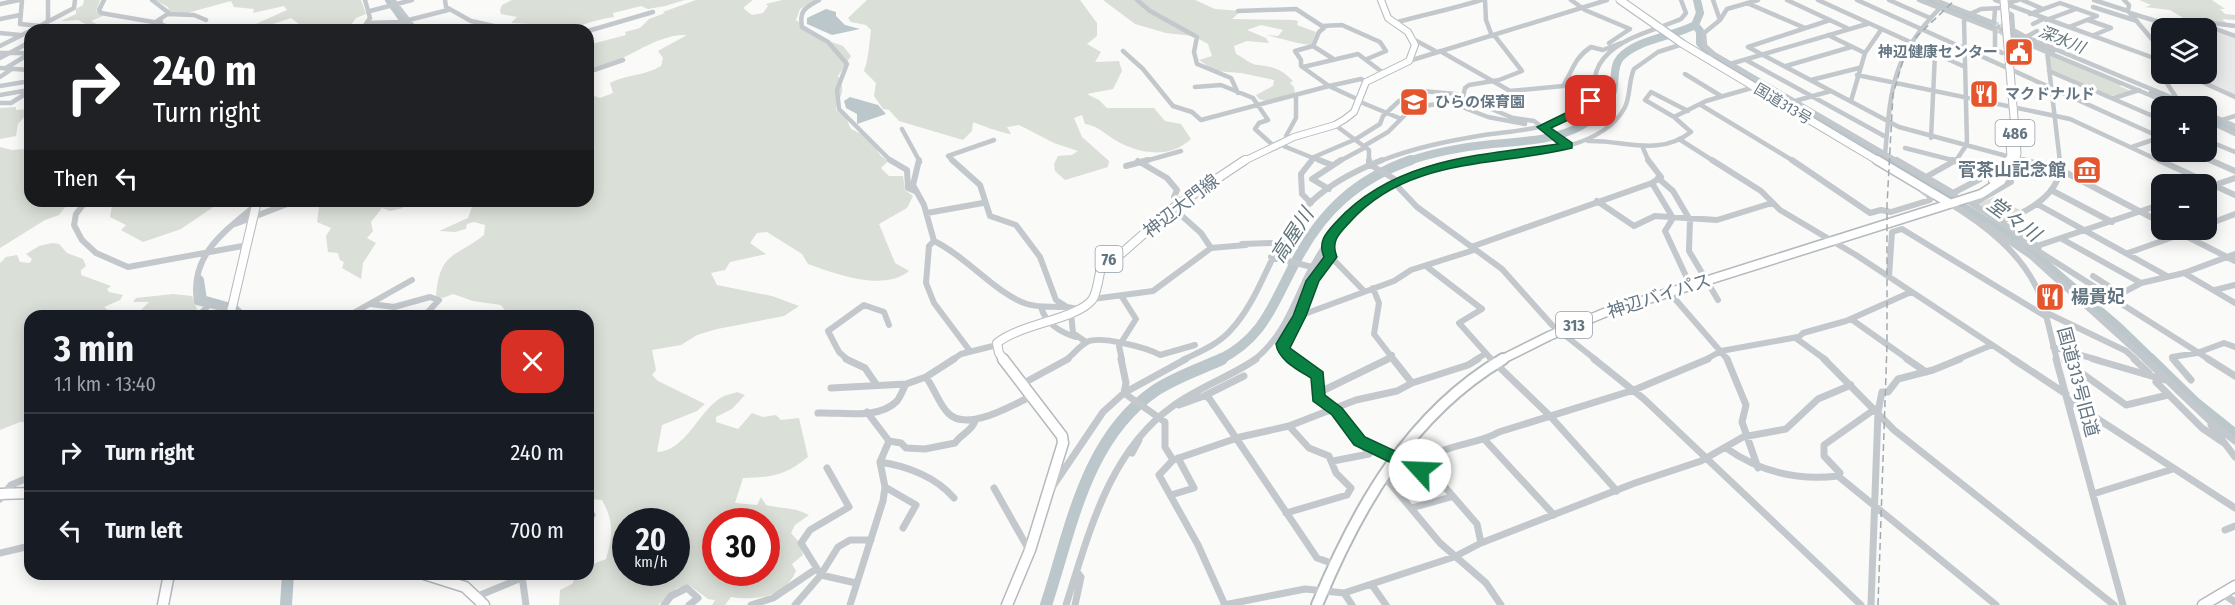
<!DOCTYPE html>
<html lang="en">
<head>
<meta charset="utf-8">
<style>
	:root { --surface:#171b24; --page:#242831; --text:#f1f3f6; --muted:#9ea1a6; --line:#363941 }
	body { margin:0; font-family:"Fira Sans Condensed","Noto Sans JP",sans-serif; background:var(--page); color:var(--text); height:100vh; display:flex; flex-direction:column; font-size:22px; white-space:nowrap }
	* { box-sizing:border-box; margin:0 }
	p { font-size:20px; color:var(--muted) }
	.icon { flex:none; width:33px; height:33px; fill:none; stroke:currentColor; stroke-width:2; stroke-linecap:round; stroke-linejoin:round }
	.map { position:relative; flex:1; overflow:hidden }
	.details { position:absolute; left:24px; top:310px; width:570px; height:270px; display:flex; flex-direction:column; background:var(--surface); border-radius:18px; box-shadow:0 3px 15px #0003 }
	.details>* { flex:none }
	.top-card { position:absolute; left:24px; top:24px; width:570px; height:183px; border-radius:18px; box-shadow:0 3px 15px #0003; background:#202124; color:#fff; overflow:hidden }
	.buttons { position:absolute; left:2151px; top:18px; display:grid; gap:12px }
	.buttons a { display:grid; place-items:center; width:66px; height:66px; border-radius:12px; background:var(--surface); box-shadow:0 3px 15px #0003; font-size:30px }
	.speed { position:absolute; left:612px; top:508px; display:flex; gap:12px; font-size:30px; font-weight:700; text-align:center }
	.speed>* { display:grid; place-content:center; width:78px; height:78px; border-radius:50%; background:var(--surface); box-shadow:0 3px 15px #0003; line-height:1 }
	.speed small { font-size:15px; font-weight:400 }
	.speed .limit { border:9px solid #d22; background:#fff; color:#111 }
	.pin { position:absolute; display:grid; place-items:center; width:51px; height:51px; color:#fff; margin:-26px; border-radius:12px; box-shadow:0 3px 9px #0006 }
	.me { position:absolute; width:66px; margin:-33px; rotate:295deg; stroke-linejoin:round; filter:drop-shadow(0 0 4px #0008) }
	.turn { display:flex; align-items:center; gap:21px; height:126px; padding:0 30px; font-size:27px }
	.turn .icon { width:78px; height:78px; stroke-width:2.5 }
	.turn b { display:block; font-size:42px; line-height:51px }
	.then { display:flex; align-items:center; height:57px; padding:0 30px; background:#0003; gap:12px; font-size:22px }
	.round { display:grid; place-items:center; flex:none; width:63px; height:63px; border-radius:18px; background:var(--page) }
	.summary { display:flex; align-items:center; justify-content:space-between; height:102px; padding:0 30px }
	h1 { font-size:36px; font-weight:700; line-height:45px }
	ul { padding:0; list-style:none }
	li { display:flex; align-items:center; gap:18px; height:78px; padding:0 30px; border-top:2px solid var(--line) }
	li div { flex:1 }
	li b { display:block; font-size:22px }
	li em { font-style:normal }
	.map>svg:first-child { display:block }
	.built { fill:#e8e9e9 }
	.green { fill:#dadfd7; fill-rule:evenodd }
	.water { fill:#bbc7cb }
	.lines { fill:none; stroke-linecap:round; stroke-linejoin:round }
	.river-far2 { stroke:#bbc7cb; stroke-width:8 }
	.river-far1 { stroke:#bbc7cb; stroke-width:10 }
	.river { stroke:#bbc7cb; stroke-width:12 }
	.minor-tunnel { stroke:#d5d9db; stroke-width:4.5; stroke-dasharray:4.5 2; stroke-linecap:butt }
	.major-far2-casing { stroke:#b5babe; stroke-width:8 }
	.major-far1-casing { stroke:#b5babe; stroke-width:10 }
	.major-casing { stroke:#b5babe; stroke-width:13 }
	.highway-far2-casing { stroke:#b4b9bd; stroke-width:9 }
	.highway-far1-casing { stroke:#b4b9bd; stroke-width:11 }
	.highway-casing { stroke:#b4b9bd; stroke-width:14 }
	.minor-far2 { stroke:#c3c8cc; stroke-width:4.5 }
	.minor-far1 { stroke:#c3c8cc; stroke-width:6 }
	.minor { stroke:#c3c8cc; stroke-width:7 }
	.major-far2 { stroke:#fff; stroke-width:6 }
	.major-far1 { stroke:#fff; stroke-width:8 }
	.major { stroke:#fff; stroke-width:10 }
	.highway-far2 { stroke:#fff; stroke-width:7 }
	.highway-far1 { stroke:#fff; stroke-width:8 }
	.highway { stroke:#fff; stroke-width:10 }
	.rail { stroke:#a2aab0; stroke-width:1.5; stroke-dasharray:7 4; stroke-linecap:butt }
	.route { fill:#0b8043; stroke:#07532c; stroke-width:1.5 }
	.labels { text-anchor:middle; stroke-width:6; stroke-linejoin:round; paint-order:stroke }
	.far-poi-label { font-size:15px; font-weight:bold; fill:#657683; stroke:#fff; text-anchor:start }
	.far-street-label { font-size:15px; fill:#657683; stroke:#fff }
	.far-water-label { font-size:16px; font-style:italic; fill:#60757c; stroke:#fff }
	.shield { fill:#fff; stroke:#939fa8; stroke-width:1.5 }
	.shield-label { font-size:16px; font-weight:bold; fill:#657683 }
	.poi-label { font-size:18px; font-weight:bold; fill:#657683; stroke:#fff; text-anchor:end }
	.street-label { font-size:18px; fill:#657683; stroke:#fff }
	.water-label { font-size:20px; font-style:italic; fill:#60757c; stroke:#fff }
</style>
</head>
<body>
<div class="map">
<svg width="2235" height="605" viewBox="0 0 2235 605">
	<rect width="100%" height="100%" fill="#fafaf8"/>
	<path class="built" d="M2196,22L2235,36V96L2176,74H2206V28H2175Z"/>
	<path class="green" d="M84,0H100L96,11L103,16L91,21L98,25L108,24L105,26L93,28L78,20L61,21L76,14V9L83,5Z
		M155,0H361L366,14L356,18L347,30H307L291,18L270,25L251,26L287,10L284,6L253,13L254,9L234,7L231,1L187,13H170L168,7Z
		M512,0H685L665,6L648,9L641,6L613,13L614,17C584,21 576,32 547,29L550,25L511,23L517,17L501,14L500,10L502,5Z
		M696,0H753L743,8L752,15L763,13L768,6L766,4L782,0H816L800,9L796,20L820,38L843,46L851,56L838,76C844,86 844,95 836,103V110L845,116L851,129L870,138L880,155L888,161L881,168L889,176H903L905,190L913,196L907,208L879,224L895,263L909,271C883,292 836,274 808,264L802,254L767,232L757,233L750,243L766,254L730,262L725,270L711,273L717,285L772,296L799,306L784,316L717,329L697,335L681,345L652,350L656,370L652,375L658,381L705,404L697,411L662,425L657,452C684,452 699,412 719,399C724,395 732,394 737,392L745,395L732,409L716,417V422L738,429L752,413L763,417L776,415L781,420L799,418L808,457C784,476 773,477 743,478L735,503L757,505L761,497L766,505C782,509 794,507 809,515L795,525L791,533L798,541L803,555L792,564L796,571C785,597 756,601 731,597L725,605H712L715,600L708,599L689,585L677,588L658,605H559L560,590L572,584L577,575L588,574V566L606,559C613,536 614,521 602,500L588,499V316H509L501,305L473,301L453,294L443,298L436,296C440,250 456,258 484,235L485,225L474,222L467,224L466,229L455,232L439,231L468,218L474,201H588V94L600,98L613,93L610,83C627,74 645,76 661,66L663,58L658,51L687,35C650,34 625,66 588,68V45L626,35L625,32L640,28L649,19L665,13L663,12ZM626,522H676V573H626ZM716,522H766V573H716Z
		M867,0H1080L1097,23V36L1087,44L1101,52L1095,62L1119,61L1122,71L1113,89L1087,94L1099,100L1107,108H1154L1165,121L1181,124L1191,139C1168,161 1133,153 1109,136C1100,130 1097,126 1085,124L1082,115L1074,118L1082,137L1109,161L1108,167L1065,180L1055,171L1054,164L1058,156L1072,155L1078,151L1054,143L1019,125L1007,127L1011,134C1005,134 980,125 973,122L972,131L963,140L899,121L889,110L883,109L874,96L876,83L864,71C869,57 869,44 871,30L866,25L851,22L848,18Z
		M1103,0H1195L1215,9L1241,11L1232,19L1293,20L1298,21L1297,25L1316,32L1311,45C1299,44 1280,38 1266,35L1278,36L1283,30L1261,25L1247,30L1266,38L1269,43L1247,41L1234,46L1236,54C1243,57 1251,65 1258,65C1274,67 1281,69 1293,81L1290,83L1294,87L1295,94L1270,102L1259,99L1256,95L1273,86L1274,80L1241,73L1215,71L1199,60L1212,56L1208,44L1193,36L1166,33L1135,24Z
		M2139,0H2212L2225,9H2220L2225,14L2235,15V20L2222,19L2229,26L2188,21L2170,10L2145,7L2151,5Z
		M2048,53L2125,84L2119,86L2131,91L2111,96L2051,70Z
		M16,107V110L30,109V118L25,116L18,124L16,136L0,139V108Z
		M0,147L12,150L26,149L30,152V201H70L59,215L45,220L0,248Z
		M1994,197L2022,211C1998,221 1998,219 1977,204Z
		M110,201H222L181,229L143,242L121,230L126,225L110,217L112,206Z
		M325,201H413L405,203L403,208L390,211L382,208L371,222L373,231L367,238L376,243L363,263L361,279L342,268L344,262L340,260L338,253L328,252L326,236L331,228L317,222L319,207Z
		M52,243L59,244L67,253L83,259L86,266L81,270V275L111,286L107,289L109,292L123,295L120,300L104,307L108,310L109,316H30V423L20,422L0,430V263L6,257L17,255L20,262L30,263L32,259L26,254L39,246Z
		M173,294L192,296L197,309L191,316H132L141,313V310L149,302H133L136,298Z"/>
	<path class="water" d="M826,9L836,12V16L845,25L860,29L832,35L807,24V18Z
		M850,97L878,105L886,114L857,124V114L846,108L844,101Z"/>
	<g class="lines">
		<path class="river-far2" d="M389,0L409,28L449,30
			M1927,0L2052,50
			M1695,25L1700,31V43L1713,57L1888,162
			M2153,92L2185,106
			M2206,116L2235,129
			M1406,162C1434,152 1463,147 1492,144C1522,141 1553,141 1581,126C1597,117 1612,104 1614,85C1615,76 1614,65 1620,58C1637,39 1673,37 1695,25L1700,13L1697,0"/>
		<path class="river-far1" d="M1886,160L2023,245L2119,328L2152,360
			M199,280L202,300L234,309L241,316
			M1219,360C1265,337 1273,303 1296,261C1322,211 1357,179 1411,160"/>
		<path class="river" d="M2150,359L2195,403L2235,435
			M286,605L288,574
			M1046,605C1071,530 1085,438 1156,390C1176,377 1200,369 1222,359"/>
		<path class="minor-tunnel" d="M1994,23L2013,30
			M1995,30L2013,38"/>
		<g class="major-far2-casing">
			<path id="major-far2" d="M1242,162L1294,137L1335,125L1345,119L1354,112L1366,82L1409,61L1415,45L1408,32L1388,18L1381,0"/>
		</g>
		<g class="major-far1-casing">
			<path id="major-far1" d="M230,316L257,201
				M1004,360L999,353L997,343C1022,323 1075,320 1092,300C1098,292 1099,273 1102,263L1122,253L1173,208L1245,160"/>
		</g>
		<g class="major-casing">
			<path id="major" d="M1003,359L1062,436L1063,443L1030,550L1007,605
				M0,494L30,493
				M424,574L465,587L484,605
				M163,605L169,574
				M2203,605L2235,586"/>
		</g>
		<g class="highway-far2-casing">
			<path id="highway-far2" d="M1620,0L1683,44L1880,162
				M2004,0L2017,153L2015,162
				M2007,162L2011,157L2009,128"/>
		</g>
		<g class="highway-far1-casing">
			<path id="highway-far1" d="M1877,160L1949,203
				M1993,180L2009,160
				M1501,360L1549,336L1604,313L1981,194L2001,181L2015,160"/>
		</g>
		<g class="highway-casing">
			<path id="highway" d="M1317,605C1357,508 1410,414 1503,359"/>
		</g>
		<path class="minor-far2" d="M22,0L20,24L40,26
			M48,0V20H51
			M104,0L99,10L101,13L153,22L177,30
			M152,0L169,13L157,21L161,22
			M393,0L413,26
			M445,0L446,7L471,21L512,30
			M819,0C805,8 799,10 802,27L828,42L847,64L837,90L839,109L892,162
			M1137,0L1150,11L1197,37L1194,52L1197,64L1231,78L1238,93
			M1485,0L1486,20L1492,36
			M1571,0L1585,10L1630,29L1609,43
			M1787,0L1849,29
			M1818,0L1965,67
			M1857,0L2162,138
			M1889,0L1930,18
			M1919,0L1995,30V49L2002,53
			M1935,0L1994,23L1995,9
			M1995,0L2162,61
			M2022,0L2043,9
			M2094,0L2128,11
			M2124,0L2129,5L2128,11L2162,51
			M1747,3L1805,28
			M0,4L19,0
			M2005,4L2018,0
			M2093,7L2137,21
			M370,11L412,0
			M1238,11L1296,9L1322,26L1342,25L1380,42L1386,51L1367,59
			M2005,11L2012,15L2013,30L2026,37L2192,106
			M2130,13L2169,25L2196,21L2235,26
			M167,14L194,15L206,20
			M1970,14L1981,9L2000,8
			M2030,14L2060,3L2097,16L2069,27
			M0,19L20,15
			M1720,20L1727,9L1758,0
			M1830,20L1748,47L1899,127L2029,162
			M2046,20L2076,9
			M2088,20L2111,28L2094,35
			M367,23L401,22L448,10
			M1394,23C1423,15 1452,9 1481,0
			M2033,24L2043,19
			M1325,27L1319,32L1313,46L1332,58
			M2213,28L2235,36
			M32,30L74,8L75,0
			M54,30H74
			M130,30L137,27L159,30
			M362,30L370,18L365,0
			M588,31L653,12
			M0,33L20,35
			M1828,35L1865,53
			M2026,37L2037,31
			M2013,38L2176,106
			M1413,39L1437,52
			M0,46L30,31
			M1313,46L1295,51L1301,60V66L1329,86
			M1123,51L1143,69L1173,106L1192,112L1201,120L1329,86
			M1440,51L1510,91L1512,97L1491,109
			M2047,51L2060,162
			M0,53H30
			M1714,54L1899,162
			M2008,55L2016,54L2013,38
			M0,58L30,42
			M1707,58L1714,54L1705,46L1704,33L1720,20L1713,0
			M1746,60L1886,137
			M1409,61L1607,0
			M1730,64L1867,24
			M1786,66L1851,47
			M1303,67L1358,54L1382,72
			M0,68L30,70
			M6,68L29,54
			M2049,71L2162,120
			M588,72L623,60
			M1685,74L1721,96
			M2169,74L2164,79L2176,97L2173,98
			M1857,75L2070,119L2162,162
			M0,77L12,69
			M1811,80L1859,68
			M2200,81L2235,97
			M0,86L30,81
			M1195,87L1221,85L1253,98L1268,120L1259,123L1255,129L1276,148
			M1510,91L1563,86C1573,70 1574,58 1591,47L1603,50L1621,43
			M0,95L29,90
			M1409,96L1426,104
			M2114,98L2139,90
			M1359,100L1329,86L1361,79L1366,82
			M1358,101L1399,118
			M1795,101L1831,91
			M1851,101L1865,53L1881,30
			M1449,102L1488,117L1525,124
			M0,103H11L30,91
			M1701,105L1795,162
			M2206,113L2235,126
			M1674,117L1645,100L1651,92L1688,111
			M2206,120L2235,134
			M2222,120L2235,116
			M1335,125L1369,150V162
			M902,129L920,162
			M1931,138L1935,54
			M1679,139L1715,162
			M2206,140L2235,152
			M1588,141C1625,140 1659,157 1691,132L1674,117L1706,101L1755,87
			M1287,142L1286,136L1296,118V96
			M1281,145L1323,162
			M1364,146L1388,132L1412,108L1455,101L1463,97L1465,88L1469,85L1499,80L1522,71L1494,35
			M2132,147L2161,137
			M1643,148L1649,162
			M1905,148L1956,161
			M2192,152L2214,162
			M1885,155C1891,88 1891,58 1940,8
			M954,162L948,156L994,140
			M1142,162L1181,151
			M1311,162L1314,157L1356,139L1380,124L1383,116L1399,101L1422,91L1456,94L1513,118L1534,121L1568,146
			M1338,162L1366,147
			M1378,162C1412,148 1448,141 1484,135C1512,131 1542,130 1568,117C1606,98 1585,80 1604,58C1623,36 1656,30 1681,19L1686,13L1681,0
			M1456,162C1504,153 1596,158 1624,109C1631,97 1628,82 1634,69L1658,52L1683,44
			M1955,162L1967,144L1964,20L1967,19"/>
		<path class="minor-far1" d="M890,160L907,170L908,188L915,191
			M919,160L913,185L924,205L934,241L929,246L926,283L934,303L970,351
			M952,160L980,185L990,216L1016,225L1040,257L1056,300L1067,307L1079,309
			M1319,160L1332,165
			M1369,160V164L1396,180L1399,188L1417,207L1502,269L1552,325L1596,360
			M1712,160L1761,191L1780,210L1856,255L2015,360
			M1792,160L1870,213L1881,210L1891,212L1930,200L1929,195L1923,191
			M1897,160L1955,194
			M1952,160L1956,161
			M2023,160L2061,170L2162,223
			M2159,160L2235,195
			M2210,160L2235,171
			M1138,161L1167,178L1177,190L1174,197L1182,202
			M1126,166L1148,160
			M1926,177L1956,160
			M1658,178L1673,191L1690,220L1689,251L1718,300
			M1652,183L1673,218L1665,231L1686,276
			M2206,188L2235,178
			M1329,189L1312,179L1341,160
			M2051,190L2112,222
			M1953,193L1982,178L2000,173
			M1597,201L1634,226L1655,216L1717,220L1772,203
			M1311,203L1302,194L1301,174L1312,160
			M1949,203C1985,225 2022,253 2039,293C2047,314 2051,338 2057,360
			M1971,203L2039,247
			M1973,204L2011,182L2006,176
			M2037,204L2167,276
			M83,205L76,214L74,225L82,240L96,253L128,267L248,245
			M927,213L983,203
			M2000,221C2027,213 2064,193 2060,160
			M235,224L295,201
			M2206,225L2235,214
			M1987,226L2031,256L2146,360
			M2174,230L2235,261
			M1330,238L1328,254L1364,291
			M2062,239L2141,283
			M934,241C966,256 996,294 1027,304C1039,308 1052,306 1064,307
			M2014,243L2024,242L2210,360
			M1242,244L1271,243
			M2037,246L2162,204
			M1471,247L1652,183L1661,177L1648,160
			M1211,248L1246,245
			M2128,253L2193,230
			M1271,257L1312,267L1328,254
			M1426,266L1482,309L1459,323L1492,360
			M2184,273L2235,303
			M2093,276L2121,294
			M1889,277L1892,232L1902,229L2045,316
			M1373,288L1379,303L1374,334L1394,360
			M2215,290L2235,285
			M1669,292L1728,360
			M2113,298L2141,283L2184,273L2235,254
			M1093,299L1153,291L1211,248L1201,233L1173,208
			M371,304L394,307L430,297L439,300L424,316
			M1041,307C1045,323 1061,333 1076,337
			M231,310L197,302C189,253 228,229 261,201
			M2043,311L2126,351L2136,360
			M1071,313L1073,333L1086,342
			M198,316L208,306
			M327,316H344
			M348,316L412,280
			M1299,316L1394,281L1411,270L1474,250
			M1851,319L1909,360
			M2053,347L2098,360
			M848,360L839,352L828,331L864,305L884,312L889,325
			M952,360L961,354L997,345
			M1066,360C1073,355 1079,346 1087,342C1100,335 1148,348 1160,355L1195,345
			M1122,360L1119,346L1136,319L1122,297
			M1183,360C1199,352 1217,345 1230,331C1263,296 1271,244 1304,209C1324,187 1354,171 1382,160
			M1254,360C1281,339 1292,309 1306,279C1340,210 1388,174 1464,160
			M1294,360L1283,344L1310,288L1331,257
			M1386,360L1392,355
			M1475,360L1485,354
			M1705,360L1721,351L1798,337
			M1826,360L1797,339L1803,333L1846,321L1911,292
			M1956,360L1992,345
			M2067,360L2081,355
			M2175,360L2172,357L2197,353L2224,343L2235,347"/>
		<path class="minor" d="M846,359L865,368L876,384
			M1121,359L1126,383L1124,393L1165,422V447L1173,460L1159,475L1198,545L1225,605
			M1292,359L1318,376V397L1337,411L1369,454L1333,461
			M1393,359L1412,383
			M1491,359L1551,417L1617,491
			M1594,359L1644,399L1861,605
			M1708,359L1634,390L1499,432C1472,448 1438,441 1420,470L1438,479L1477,524L1481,543L1635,483L1701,461L1743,437L1786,429L1818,399L1851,385
			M1727,359L1746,405L1742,422L1758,468
			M1824,359L1894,430L2114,605
			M1907,359L1926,372
			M2013,359L2066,394
			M2056,359L2123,605
			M2071,359L2065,361L2126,405L2168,395
			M2093,359L2165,380
			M2134,359L2149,373
			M2145,359L2211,422L2235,441
			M2173,359L2191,380
			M2208,359L2235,376
			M926,377C934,388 939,404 948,413C967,433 1012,405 1032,396
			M2156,382L2202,428L2224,443
			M1022,384L1068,359
			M831,388L906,384
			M1316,394L1388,359
			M1204,396L1244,376
			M2067,399L2235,508
			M1179,405L1204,396L1209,398L1317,558L1334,564
			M818,413C841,412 879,420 897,401C901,396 903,389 906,384L926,377L954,359
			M2211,425L2235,457
			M1485,440L1554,515
			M889,441L901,443L906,448L925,449L955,443C961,434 972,431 975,421
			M1360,442L1420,470
			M1726,448C1760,472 1797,481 1838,476L1996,605
			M1132,453L1139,440
			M1173,460L1240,437L1289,426L1356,400L1397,391L1412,383L1468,365L1478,359
			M880,462C907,466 936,477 954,498
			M827,468L849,507L810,530L801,543L821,575L856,583
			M1838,476L1840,473L1824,456V445L1875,409
			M1382,478L1389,482L1440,543L1486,583L1501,605
			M885,487L916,505L903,528
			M994,488L1029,550
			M1051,489L1103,412L1124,393L1186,359
			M2093,494L2173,469
			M1171,495L1194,488L1178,458
			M0,499L11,485L30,477
			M1411,508L1451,497
			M588,512L592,515L588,518
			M1286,513L1347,495L1351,488L1336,473L1329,456L1309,448L1289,426
			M2225,530L2235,526
			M0,553L30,546
			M522,576L526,605
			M1372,585L1386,605
			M1344,593L1454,557L1481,543
			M2223,594L2235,602
			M478,596L531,574
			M664,605L671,596L687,588L698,598L689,605
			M751,605L773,598L816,569
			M795,605L820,576L838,547L850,540H871
			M850,605L883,501L885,487L880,462L889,441L867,412
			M1066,605C1089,534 1108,452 1173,406C1199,387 1230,377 1256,359
			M1075,605L1081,577L1078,573
			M1224,605L1305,589L1344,593L1352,605
			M1871,605L1878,412L1882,392H1888L1898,379L1933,370L1960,359"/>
		<use href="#major-far2" class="major-far2"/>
		<use href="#major-far1" class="major-far1"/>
		<use href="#major" class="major"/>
		<use href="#highway-far2" class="highway-far2"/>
		<use href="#highway-far1" class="highway-far1"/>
		<use href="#highway" class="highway"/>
		<path class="rail" d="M1878,605L1887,345V205L1893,94L1904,57L1917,36L1955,0"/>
	</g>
	<path class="route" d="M1587,99L1596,101L1581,114L1551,128L1572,143V148C1495,167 1408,157 1350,222C1340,233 1330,241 1337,257L1319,281L1306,316L1290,348L1323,372L1325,395L1342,408L1365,437L1425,465L1428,470L1420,475L1414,474L1354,445L1332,415L1313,401L1311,378C1298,370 1278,360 1276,344L1293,316L1306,281L1324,257C1317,241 1327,232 1337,221C1394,159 1479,155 1558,144L1537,127L1574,109Z"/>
	<defs>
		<g id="civic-square" transform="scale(1.5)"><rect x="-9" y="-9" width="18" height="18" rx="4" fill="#e4572e" stroke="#fff"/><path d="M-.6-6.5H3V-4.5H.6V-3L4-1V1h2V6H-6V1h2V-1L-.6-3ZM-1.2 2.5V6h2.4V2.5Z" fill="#fff"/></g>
		<g id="restaurant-square" transform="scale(1.5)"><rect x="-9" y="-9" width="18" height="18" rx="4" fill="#e4572e" stroke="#fff"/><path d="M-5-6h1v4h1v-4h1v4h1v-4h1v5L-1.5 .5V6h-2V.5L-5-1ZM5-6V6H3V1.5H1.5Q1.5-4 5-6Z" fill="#fff"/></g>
		<g id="school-square" transform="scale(1.5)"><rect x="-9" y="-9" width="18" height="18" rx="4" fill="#e4572e" stroke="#fff"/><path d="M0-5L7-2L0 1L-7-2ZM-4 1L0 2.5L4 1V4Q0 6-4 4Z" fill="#fff"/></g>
		<g id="museum-square" transform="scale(1.5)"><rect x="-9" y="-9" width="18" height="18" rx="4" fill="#e4572e" stroke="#fff"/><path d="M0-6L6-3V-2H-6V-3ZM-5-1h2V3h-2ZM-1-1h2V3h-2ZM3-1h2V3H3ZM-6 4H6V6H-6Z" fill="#fff"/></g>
	</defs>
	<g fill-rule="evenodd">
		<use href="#civic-square" x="2019" y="52"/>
		<use href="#restaurant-square" x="1984" y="94"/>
		<use href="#school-square" x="1414" y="102"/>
		<use href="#museum-square" x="2087" y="170"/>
		<use href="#restaurant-square" x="2050" y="297"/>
	</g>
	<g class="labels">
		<g class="far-poi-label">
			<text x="1998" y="57" text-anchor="end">神辺健康センター</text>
			<text x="2005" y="99">マクドナルド</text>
			<text x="1435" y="107">ひらの保育園</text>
		</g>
		<g class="far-street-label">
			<text transform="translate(1783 104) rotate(31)" y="5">国道313号</text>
		</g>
		<g class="far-water-label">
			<text transform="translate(2062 39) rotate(22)" y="6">深水川</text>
		</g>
		<g class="shield">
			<rect x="1995.5" y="120" width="39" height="26" rx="4.5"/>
			<rect x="1095.5" y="246" width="27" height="26" rx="4.5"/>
			<rect x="1556" y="312" width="36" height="26" rx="4.5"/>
		</g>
		<g class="shield-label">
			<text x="2015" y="139">486</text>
			<text x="1109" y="265">76</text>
			<text x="1574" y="331">313</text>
		</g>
		<g class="poi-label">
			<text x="2066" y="176">菅茶山記念館</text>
			<text x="2071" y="303" text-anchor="start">楊貴妃</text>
		</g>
		<g class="street-label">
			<text transform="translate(1181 206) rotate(-38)" y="6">神辺大門線</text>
			<text transform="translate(1659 296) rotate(-18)" y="6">神辺バイパス</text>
			<text transform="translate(2078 382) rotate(75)" y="6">国道313号旧道</text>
		</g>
		<g class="water-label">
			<text transform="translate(2014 219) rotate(36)" y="7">堂々川</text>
			<text transform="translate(1292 235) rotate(-57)" y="7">高屋川</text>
		</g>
	</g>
</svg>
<div class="buttons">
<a><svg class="icon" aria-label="layers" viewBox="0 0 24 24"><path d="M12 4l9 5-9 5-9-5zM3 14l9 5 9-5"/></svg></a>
<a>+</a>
<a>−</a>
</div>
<div class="speed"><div>20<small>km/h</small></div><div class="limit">30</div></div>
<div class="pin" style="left:1591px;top:101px;background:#d93025"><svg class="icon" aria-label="arrive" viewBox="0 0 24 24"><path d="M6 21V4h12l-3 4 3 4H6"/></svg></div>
<svg class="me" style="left:1420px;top:470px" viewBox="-20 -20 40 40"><circle r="19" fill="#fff"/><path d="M0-13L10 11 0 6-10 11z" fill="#0b8043"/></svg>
<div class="top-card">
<div class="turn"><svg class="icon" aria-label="right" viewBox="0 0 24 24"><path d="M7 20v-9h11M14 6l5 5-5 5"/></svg><div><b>240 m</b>Turn right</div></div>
<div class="then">Then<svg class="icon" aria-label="left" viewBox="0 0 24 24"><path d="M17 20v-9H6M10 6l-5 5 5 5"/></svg></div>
</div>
<section class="details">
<div class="summary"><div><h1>3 min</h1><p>1.1 km · 13:40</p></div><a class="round" style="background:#d93025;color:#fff"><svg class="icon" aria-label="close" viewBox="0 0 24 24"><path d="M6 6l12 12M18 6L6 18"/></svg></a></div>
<ul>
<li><svg class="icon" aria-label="right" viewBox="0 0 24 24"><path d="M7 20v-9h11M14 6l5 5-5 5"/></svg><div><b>Turn right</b></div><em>240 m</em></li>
<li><svg class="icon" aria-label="left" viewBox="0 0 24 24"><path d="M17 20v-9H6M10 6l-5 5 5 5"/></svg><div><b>Turn left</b></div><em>700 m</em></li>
</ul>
</section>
</div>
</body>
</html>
